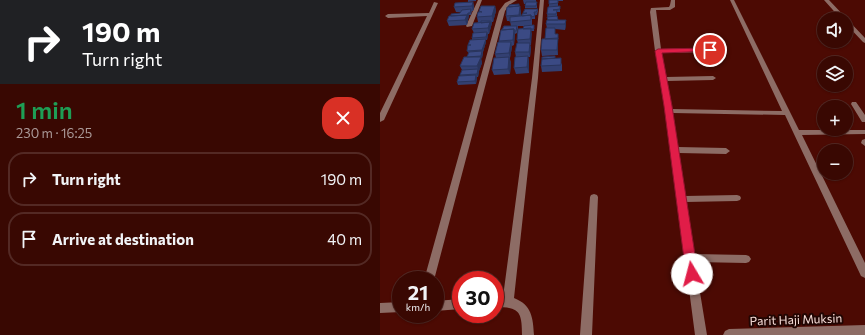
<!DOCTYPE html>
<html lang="en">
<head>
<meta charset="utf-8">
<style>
	:root { --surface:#390802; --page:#441611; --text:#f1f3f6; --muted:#ab9a99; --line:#532924 }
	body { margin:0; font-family:Commissioner,sans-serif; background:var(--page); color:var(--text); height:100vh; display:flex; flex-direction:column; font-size:15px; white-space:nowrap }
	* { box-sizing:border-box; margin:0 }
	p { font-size:13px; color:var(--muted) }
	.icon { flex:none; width:22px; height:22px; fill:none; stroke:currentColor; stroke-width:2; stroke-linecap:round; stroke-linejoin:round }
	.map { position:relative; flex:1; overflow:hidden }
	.side { display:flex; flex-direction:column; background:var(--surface); width:380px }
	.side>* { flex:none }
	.top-card { background:#202124; color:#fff; overflow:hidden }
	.buttons { position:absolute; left:437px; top:12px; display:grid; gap:8px }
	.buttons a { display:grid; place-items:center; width:36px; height:36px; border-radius:50%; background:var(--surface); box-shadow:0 1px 3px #0004,0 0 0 1px var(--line); font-size:20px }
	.speed { position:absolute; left:12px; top:271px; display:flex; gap:8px; font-size:20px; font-weight:700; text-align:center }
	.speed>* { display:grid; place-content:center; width:52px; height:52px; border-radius:50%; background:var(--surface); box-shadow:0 1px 3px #0004,0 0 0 1px var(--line); line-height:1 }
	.speed small { font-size:10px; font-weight:400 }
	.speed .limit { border:6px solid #d22; background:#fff; color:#111 }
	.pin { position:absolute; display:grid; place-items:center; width:34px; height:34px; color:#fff; margin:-17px; border:2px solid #fff; border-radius:50%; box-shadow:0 1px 4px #0007 }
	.me { position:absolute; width:44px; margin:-22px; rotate:352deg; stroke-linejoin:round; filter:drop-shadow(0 0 3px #0008) }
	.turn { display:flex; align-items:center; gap:14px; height:84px; padding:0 16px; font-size:18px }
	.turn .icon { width:52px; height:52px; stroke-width:2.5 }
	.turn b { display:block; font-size:28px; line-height:34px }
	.round { display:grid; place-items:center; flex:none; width:42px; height:42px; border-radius:16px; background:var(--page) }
	.head { display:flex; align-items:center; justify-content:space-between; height:68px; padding:0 16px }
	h1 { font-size:24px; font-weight:600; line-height:30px; color:#1e9e55 }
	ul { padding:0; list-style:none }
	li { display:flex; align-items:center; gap:12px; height:54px; margin:0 8px 6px; padding:0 8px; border:2px solid var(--line); border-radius:16px }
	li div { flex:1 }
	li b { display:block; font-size:15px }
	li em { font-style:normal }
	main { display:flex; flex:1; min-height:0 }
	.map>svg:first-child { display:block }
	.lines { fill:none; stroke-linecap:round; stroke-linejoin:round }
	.minor { fill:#8d6c65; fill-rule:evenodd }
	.wall { fill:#334072 }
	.shaded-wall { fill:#29345c }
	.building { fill:#3b4a84; stroke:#29345c }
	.route { fill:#e11d48; stroke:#92132f }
	.labels { text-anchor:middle; stroke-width:4; stroke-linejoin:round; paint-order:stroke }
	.near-street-label { font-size:12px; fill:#fae0db; stroke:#210603 }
</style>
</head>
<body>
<main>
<section class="side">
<div class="top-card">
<div class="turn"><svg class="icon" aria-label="right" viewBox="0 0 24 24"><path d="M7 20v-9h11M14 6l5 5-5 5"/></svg><div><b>190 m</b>Turn right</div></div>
</div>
<div class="head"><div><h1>1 min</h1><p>230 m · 16:25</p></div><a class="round" style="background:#d93025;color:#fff"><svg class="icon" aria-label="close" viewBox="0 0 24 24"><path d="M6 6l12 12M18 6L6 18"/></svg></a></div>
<ul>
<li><svg class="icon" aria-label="right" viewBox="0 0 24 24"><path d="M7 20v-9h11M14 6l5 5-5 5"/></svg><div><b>Turn right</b></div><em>190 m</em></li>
<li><svg class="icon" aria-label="arrive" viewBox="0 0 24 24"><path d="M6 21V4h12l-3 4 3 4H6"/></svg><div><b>Arrive at destination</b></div><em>40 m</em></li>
</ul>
</section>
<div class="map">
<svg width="485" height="335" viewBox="0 0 485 335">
	<rect width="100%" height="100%" fill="#4c0a03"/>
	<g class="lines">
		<path class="minor" d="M98,0H102L92,26L87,27L86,26Z
			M131,0H137L129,5L125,11L54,280H44L119,11L125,3Z
			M160,0H164L158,78L134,298C152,305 153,318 154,335H142C142,311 139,307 115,307V297H123L152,78Z
			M291,0H295V7L290,10H276L281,49L330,48L333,50L330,52L281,53L286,77L333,76L336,78L333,80L287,81L292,109L402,111L350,0H354L419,130H485V134L422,135L485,263V278L481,276L405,115L293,113L298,147L346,148L350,151L346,154L299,153L305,196L357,195L360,196L361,198L360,200L357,201L306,202L314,254L366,255L369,256L371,259L369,262L366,263L315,262L327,335H315L285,106L275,51L270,12L271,8L289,7L290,5Z
			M444,0H449L485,38V43L483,42L466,24V19H461Z
			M54,2L58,3L4,120L0,122V113L47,16L8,18L5,16L8,14L49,13Z
			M472,102H476L485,115V122H482L471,104Z
			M485,139V146L481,143L482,140Z
			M214,194L217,195L218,197L212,335H200L210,197L211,195Z
			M81,299V309L55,311V301Z
			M21,302V312L0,313V303Z
			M485,325V335H343L345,331L349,329Z"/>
	</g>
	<path class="wall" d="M88,0H96V1L88,2Z
		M143,0H156V2L157,5V8H145V4H144Z
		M169,0H183V1H178V6H180V12H177V16L178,20H186V25L185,30L175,29V34L178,37V55L162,56L161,50L165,39L167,28L166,24L168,20L167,14L169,7Z
		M93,2L94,7L93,11H92L91,15H89L87,25L69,26L67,21L80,13L81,12H76L74,7Z
		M115,6L116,11L113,22H112V23L109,34H108V35L107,40H106V42L103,52V54L101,59L102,63L99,71L98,77H97V78L96,84L78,85L77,82L81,76L80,75L82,70L80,66L88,57L89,53L87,51L88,45L92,40V38L94,33L92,29L98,22L97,17L99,11Z
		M139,6L141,12V16H142L143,13L158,9V11L157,15H155V19H152V25H154V31H151V45H150L151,48L150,57H148L149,61V73L136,74L134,68L136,57L135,52L138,43L137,40L143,29L144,26H138V28L137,33L135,34L134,45L132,46V47L130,58V59L131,63L130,74L114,75L112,70L116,58L115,54L119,42V41L122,30L131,26L130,21H127L126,16Z
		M175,58L182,64V71L162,72L161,66Z"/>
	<path class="shaded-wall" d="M93,2L94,7L93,11L92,6Z
		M115,6L116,11L113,22L112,16Z
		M140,6L141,12L140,20L139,15Z
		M88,13L89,15L87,25L85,20Z
		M186,20V25L185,30V24Z
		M111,21L112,23L109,34L108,28L110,22Z
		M151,28L152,34L151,45L150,39Z
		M134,29L135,34L134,45L133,40Z
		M107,32L108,35L107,40L106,37Z
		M178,38V55L177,50Z
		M106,39V42L103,52L102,50Z
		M131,42L132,47L130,58L129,53Z
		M150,43L151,48L150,57L149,52Z
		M102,51L103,54L102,59L101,56Z
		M148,56L149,61V73L147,67Z
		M101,57L102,63L99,71L97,66Z
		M129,57L131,63L130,74L128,69Z
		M98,69L99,72L98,77L97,74Z
		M96,75L97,78L96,84L95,81Z"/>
	<path class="building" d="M169,0H178V3L169,4Z
		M93,2L92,6L74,7L75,3Z
		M146,2H157L156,6H145Z
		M139,4V6L129,7V5Z
		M101,6H115L112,16L97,17L98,12H102L99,11Z
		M140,6L139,15L126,16L127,7Z
		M180,6V9L173,10H177L176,14H167L168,7Z
		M91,9L90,13H88L87,16V15L71,16V14L80,13L82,10Z
		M145,9H158L156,12H154L155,16L151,17V15L142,16V14L147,13H143Z
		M87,15L85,20L67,21L69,16Z
		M151,15V20L130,22V17Z
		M177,16L178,20H168L167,17Z
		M167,20H186L185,24H166Z
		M101,21H111L110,25V22L101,23Z
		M110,22L108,28L92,29L94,23Z
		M154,25V29H143L144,26Z
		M124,26H137L136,31H134V29L122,30Z
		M151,28L150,39L137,40L138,29Z
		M166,28H175V34H178V39H165Z
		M134,29L133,40L119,41L121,30Z
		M107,32L106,37L92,38L93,33Z
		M178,38L177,50H161L162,39Z
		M106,39L102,50L87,51L88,45H91H88L90,40Z
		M118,42H131L129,53L115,54Z
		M137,43H150L149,52H135Z
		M102,51L101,56L87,57L89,52Z
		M148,56L147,67L134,68L135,57Z
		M175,56V58L162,59V57Z
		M84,57H101L97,66H80Z
		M129,57L128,69L112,70L114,58Z
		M181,58V65L161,66L162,59Z
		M98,69L97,74L80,75L82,70Z
		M96,75L95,81L77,82L79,76Z"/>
	<path class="route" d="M330,48H332V51L282,53L292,106L318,274L316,277L312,279L308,277L306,274L284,106L275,51L278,49Z"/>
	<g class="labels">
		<g class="near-street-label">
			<text transform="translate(416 320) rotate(-2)" y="4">Parit Haji Muksin</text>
		</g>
	</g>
</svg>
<div class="buttons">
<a><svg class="icon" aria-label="sound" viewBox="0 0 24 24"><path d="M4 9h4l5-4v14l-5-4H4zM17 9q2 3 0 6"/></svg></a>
<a><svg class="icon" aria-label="layers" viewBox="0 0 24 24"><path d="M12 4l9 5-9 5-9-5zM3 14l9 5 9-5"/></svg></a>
<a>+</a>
<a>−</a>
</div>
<div class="speed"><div>21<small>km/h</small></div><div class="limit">30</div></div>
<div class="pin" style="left:330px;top:50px;background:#d93025"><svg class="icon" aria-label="arrive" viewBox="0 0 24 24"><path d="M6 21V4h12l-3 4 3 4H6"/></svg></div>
<svg class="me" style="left:312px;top:274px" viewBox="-20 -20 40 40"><circle r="19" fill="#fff"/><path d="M0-13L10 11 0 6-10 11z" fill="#e11d48"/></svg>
</div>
</main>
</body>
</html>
